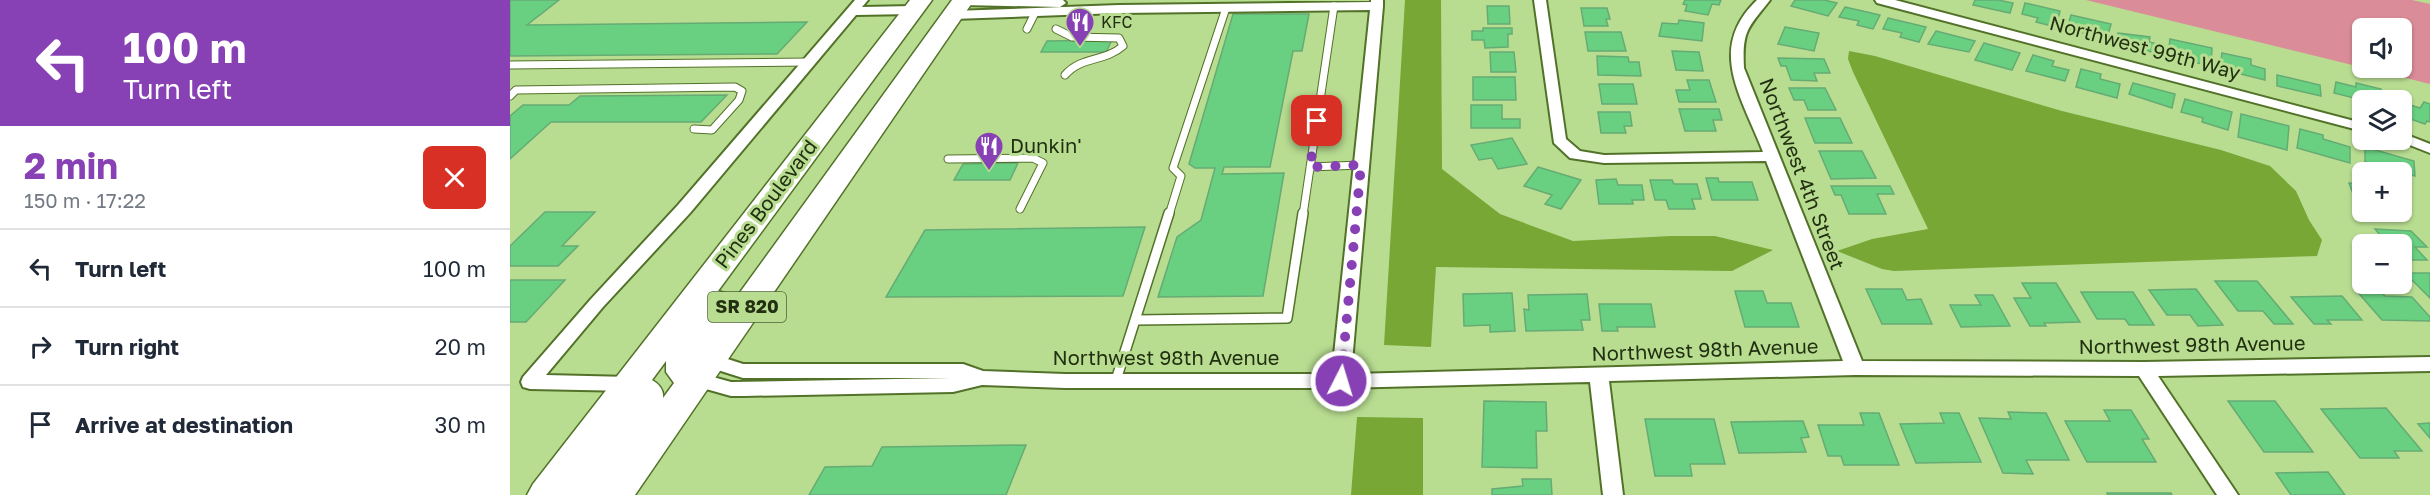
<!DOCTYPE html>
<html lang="en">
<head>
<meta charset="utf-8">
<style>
	:root { --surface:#fff; --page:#f6f6f7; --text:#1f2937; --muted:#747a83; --line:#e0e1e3; --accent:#8741b5 }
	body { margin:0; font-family:"Golos Text",sans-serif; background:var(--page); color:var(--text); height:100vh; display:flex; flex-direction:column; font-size:22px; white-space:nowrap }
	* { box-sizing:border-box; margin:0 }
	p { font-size:20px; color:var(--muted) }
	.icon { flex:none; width:33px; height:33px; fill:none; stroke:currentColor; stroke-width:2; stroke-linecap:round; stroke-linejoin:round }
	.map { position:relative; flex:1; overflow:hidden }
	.sheet { display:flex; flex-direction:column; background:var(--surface); width:510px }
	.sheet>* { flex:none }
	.top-card { background:#8741b5; color:#fff; overflow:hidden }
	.buttons { position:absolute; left:1842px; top:18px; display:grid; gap:12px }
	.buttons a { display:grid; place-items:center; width:60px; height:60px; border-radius:9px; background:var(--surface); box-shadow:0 2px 4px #0004; font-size:30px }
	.pin { position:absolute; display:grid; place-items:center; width:51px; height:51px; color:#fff; margin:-26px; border-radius:12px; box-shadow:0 3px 9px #0006 }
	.me { position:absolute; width:66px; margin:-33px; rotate:5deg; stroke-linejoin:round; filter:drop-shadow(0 0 4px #0008) }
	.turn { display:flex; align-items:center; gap:21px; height:126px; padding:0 24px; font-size:27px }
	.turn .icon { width:78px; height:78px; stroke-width:2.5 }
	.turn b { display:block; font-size:42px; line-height:51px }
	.round { display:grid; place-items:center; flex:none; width:63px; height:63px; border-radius:9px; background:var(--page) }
	.overview { display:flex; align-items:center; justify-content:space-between; height:102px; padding:0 24px }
	h1 { font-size:36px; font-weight:700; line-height:45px; color:var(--accent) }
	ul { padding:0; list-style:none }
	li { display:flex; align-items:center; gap:18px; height:78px; padding:0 24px; border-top:2px solid var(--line) }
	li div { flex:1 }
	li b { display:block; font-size:22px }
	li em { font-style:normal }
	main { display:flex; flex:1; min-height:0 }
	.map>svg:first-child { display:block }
	.green { fill:#da8c98; fill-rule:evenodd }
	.water { fill:#78a735 }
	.building { fill:#68d080; stroke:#66ab74; stroke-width:1.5 }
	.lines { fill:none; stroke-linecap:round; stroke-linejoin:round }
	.lane-far1-casing { stroke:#537229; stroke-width:9 }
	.lane-casing { stroke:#537229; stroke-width:12 }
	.street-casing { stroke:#537229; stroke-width:4 }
	.highway-casing { stroke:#537229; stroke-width:3 }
	.lane-far1 { stroke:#fff; stroke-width:7 }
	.lane { stroke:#fff; stroke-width:9 }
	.street { fill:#fff; fill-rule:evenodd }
	.highway { fill:#fff; fill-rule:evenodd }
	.route { stroke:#8741b5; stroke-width:10; stroke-dasharray:0 18 }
	.labels { text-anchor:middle; stroke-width:6; stroke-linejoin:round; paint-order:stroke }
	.far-poi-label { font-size:16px; fill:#223011; stroke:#b8dd91; text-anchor:start }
	.shield { fill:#b8dd91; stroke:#4f6437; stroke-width:1.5 }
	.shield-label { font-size:18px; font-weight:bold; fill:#223011 }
	.street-label { font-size:20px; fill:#223011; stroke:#b8dd91 }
	.poi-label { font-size:20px; fill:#223011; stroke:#b8dd91; text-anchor:start }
</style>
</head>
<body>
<main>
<section class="sheet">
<div class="top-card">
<div class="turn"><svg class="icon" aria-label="left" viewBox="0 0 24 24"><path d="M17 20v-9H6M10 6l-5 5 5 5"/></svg><div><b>100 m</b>Turn left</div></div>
</div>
<div class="overview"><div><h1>2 min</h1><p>150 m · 17:22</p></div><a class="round" style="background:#d93025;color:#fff"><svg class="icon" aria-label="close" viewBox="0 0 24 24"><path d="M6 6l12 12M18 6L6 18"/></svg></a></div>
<ul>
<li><svg class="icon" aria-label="left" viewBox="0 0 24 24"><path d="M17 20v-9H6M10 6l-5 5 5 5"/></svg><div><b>Turn left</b></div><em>100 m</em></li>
<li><svg class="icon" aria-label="right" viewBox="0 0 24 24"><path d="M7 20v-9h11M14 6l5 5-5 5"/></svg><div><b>Turn right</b></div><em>20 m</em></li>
<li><svg class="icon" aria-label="arrive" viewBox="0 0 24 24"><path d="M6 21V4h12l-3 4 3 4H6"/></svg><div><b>Arrive at destination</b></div><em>30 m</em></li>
</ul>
</section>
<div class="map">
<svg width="1920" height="495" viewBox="0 0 1920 495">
	<rect width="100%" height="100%" fill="#b8dd91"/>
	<path class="green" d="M1576,0H1902L1920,4V84ZM1852,28H1892V68H1852Z"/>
	<path class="water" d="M895,0H931L932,169L990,214L1063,241L1161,236H1205L1263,250L1222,271L926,267L921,347L874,345Z
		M1339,51L1365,56L1552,111L1711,150L1760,166L1786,191L1799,220L1812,240L1807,256L1384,271L1372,269L1327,251L1362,239L1418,229L1343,72L1338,59Z
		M847,417L913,418V495H841Z"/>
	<path class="building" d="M0,0H49L17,25L297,22L267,54L0,56Z
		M1175,0H1211L1209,5L1202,4L1198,15L1175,11L1177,5L1173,4Z
		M1285,0H1314L1327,3L1318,16L1281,6Z
		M1465,0H1488L1503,3L1500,13L1463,5Z
		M1515,3L1550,11L1546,27L1526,22L1528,18L1512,14Z
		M977,6H999L1000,24H978Z
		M1335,7L1370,15L1363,29L1347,25L1349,21L1329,17Z
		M1071,8H1097L1100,19H1096L1098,26H1074Z
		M723,14H799L792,51H783L760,167H714L712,174L774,173L753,296L648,297L667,237L691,220L705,168H685L679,164Z
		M1561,15L1601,24L1597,39L1557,29Z
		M1378,18L1416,27L1409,42L1390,37L1392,33L1373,29Z
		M1169,20L1194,23L1192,41L1149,36L1152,23L1168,24Z
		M1275,27L1309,33L1304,51L1268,44Z
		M973,28H1002V34H998V47L975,48L974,40H962V31H973Z
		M1426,31L1465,41L1459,52L1418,44Z
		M1075,32H1111L1116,51H1078Z
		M1608,33L1640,37L1639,42L1648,44L1646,53L1605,43Z
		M1660,39L1702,48L1701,66L1658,56Z
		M602,40L596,52H531L537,41Z
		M1474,43L1510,53L1502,70L1465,60Z
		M1162,51L1189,52L1193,71L1166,70Z
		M980,52H1004L1006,72H981Z
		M1712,53L1741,59V65L1755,69V80L1710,69Z
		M1523,55L1544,61L1542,66L1559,70L1555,81L1516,71Z
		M1087,56L1118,57L1119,62H1129L1131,76L1088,75Z
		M1268,58L1314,59L1320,73H1304L1307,81L1281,80L1276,66H1271Z
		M1571,69L1591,74L1590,79L1610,84L1607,98L1566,87Z
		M1767,75L1810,85L1811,96L1767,86Z
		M963,77H1005L1006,100H963Z
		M1177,80H1199L1206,102H1169L1166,90H1180Z
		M1826,82L1846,87V83L1871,89L1870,100H1852L1851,107L1852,100L1824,93Z
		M1623,83L1665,94L1662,108L1619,94Z
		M1089,84H1123L1127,104H1092Z
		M1279,88H1315L1326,110H1298L1294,100H1284Z
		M217,95L191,122H41L0,159V116L13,105H59L70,96Z
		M1675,99L1722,112L1718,130L1692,122L1693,118L1671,112Z
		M1914,102L1920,104V122L1917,121L1915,124L1892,116L1897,104L1910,108Z
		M961,105H992V119H1010V128H961Z
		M1169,109H1209L1212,120H1203L1206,131H1175Z
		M1088,112H1120L1122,126H1114L1116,133H1091Z
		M1731,114L1779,126L1777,150L1728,137Z
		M1295,118H1330L1342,143H1305Z
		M1790,129L1813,135V139L1840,147V163L1787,148Z
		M1002,138L1017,164L988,169L982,158L969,160L961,145Z
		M1855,147L1904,161L1905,176L1855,162Z
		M1309,151H1352L1366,178L1321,179Z
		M508,163L500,180H444L453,164Z
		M1028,167L1071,180L1051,209L1035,204L1042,195L1014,186Z
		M1196,178H1208L1209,182H1242L1248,200H1202Z
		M1106,179L1108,185H1132L1134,200H1122L1123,204H1089L1086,180Z
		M1140,180H1162L1164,184H1187L1191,199H1182L1185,209H1159L1156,200H1145Z
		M1839,183L1852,185V208L1848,207Z
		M1321,186H1380L1384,194H1367L1376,214H1339L1331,195H1325Z
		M35,212H85L52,246H68L48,266H0V246Z
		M635,227L613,296L376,297L415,230Z
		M1865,229L1901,231L1917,247H1905L1917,260H1892V244H1878Z
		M1895,273H1920V298Z
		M0,280H55L16,322H0Z
		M1705,281H1747L1783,324H1764L1753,311H1728Z
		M1512,283H1546L1570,322L1534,323L1536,326H1520L1504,298H1521Z
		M1356,289H1392L1397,300L1411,299L1422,324H1372Z
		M1686,289L1713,325L1688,326L1680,315H1657L1639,290Z
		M1845,289L1869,290L1875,296L1902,297L1920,317V321L1872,320Z
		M1225,291H1253L1257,303H1281L1289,327H1235Z
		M1571,292H1623L1644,325H1619L1615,319H1587Z
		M1002,293L1005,331L980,332V325L954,326L953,294Z
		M1077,294L1080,320H1071L1073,330L1016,331L1014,309L1019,310L1018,295Z
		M1465,295H1483L1500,326L1451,327L1440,305H1471Z
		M1832,296L1852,320H1817L1821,324H1804L1781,297Z
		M1089,304H1141L1145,327H1107L1108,331H1092Z
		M974,401L1036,402L1037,431H1026L1027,468L972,467Z
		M1718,401H1765L1803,452H1754Z
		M1876,408L1912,451H1884L1889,458H1850L1811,409Z
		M1594,410H1621L1639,439H1632L1646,462H1577L1555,421H1600Z
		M1498,412L1536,413L1559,460H1516L1523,474L1493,473L1469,418L1501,419Z
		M1350,413H1369L1389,465H1334L1331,456H1318L1308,425H1354Z
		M1430,413H1449L1471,462L1406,463L1390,424L1434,423Z
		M1135,419H1204L1215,464H1180L1182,476H1145Z
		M1293,421L1299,437L1291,438L1296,452L1229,453L1221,422Z
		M1920,423V438L1908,424Z
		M516,445L496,495H299L315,467L362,466L372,447Z
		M1818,472L1835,495H1781L1766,473Z
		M1012,479H1041L1042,495H982V489L1013,486Z
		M1597,493H1661L1662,495H1598Z"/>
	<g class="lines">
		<g class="lane-far1-casing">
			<path id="lane-far1" d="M517,29L525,13
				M546,29L562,37L609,38L613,46C595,62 571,56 555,75
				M0,65L299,62
				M0,96L6,90L225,87L232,91L229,100L202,130L184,129
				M438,159L523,158L533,163L510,209
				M800,167L851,165
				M659,215L671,176L663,168L716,8
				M793,215L824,6"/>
		</g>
		<g class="lane-casing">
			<path id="lane" d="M626,320L777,318L793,213
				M606,380L659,213"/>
		</g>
		<g class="street-casing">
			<path id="street" d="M345,0H358L352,7L403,6L409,10L403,14L346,15L180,213L93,307L36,375L120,377L127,379L129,384L127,389L120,391L20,389L13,387L11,382L13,377L81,299L168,205Z
				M447,0H553L556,3L550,7L452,5L448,4Z
				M861,0H873V6L841,374L1333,361L1256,161L1094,163L1060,158L1044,143L1024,0H1036L1056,139L1070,151L1094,155L1253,152C1232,97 1196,49 1247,0H1260C1238,28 1232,30 1234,68L1352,361L1634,362L1920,357V371L1648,376L1728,495H1707L1629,376L1345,375L1099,381L1113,495H1093L1080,382L831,388H555L472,385L443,392L234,396H221L178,384L176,379L178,374L185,372L221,382L440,378H233L192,365L190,360L192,355L199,353L233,364H453L473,371L555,374H822L860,10L609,13L443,19L437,15L443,11L609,5L861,2Z
				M1365,0H1385L1852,123V131L1367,3Z
				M1892,133L1920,144V153L1887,140H1892Z"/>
		</g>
		<g class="highway-casing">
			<path id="highway" d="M400,0H422L208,291L218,294L223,302L442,0H464L125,495H17L23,484ZM156,361V372L164,383L153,398C154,390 149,384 142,380Z"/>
		</g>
		<use href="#lane-far1" class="lane-far1"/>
		<use href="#lane" class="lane"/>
		<use href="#street" class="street"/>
		<use href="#highway" class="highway"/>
	</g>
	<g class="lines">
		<path class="route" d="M807,121L800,167L851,165L831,381"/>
	</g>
	<defs>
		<g id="restaurant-pin" transform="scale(1.5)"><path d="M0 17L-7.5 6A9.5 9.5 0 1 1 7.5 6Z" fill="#8741b5" stroke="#b8dd91"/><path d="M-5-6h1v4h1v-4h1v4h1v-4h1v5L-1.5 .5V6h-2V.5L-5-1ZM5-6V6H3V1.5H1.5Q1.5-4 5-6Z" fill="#fff"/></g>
	</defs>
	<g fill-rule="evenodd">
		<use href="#restaurant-pin" x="570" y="22"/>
		<use href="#restaurant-pin" x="479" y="146"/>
	</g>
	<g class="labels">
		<g class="far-poi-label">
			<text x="591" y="28">KFC</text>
		</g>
		<rect class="shield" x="198" y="292" width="78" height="30" rx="4.5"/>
		<g class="shield-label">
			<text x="237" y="313">SR 820</text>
		</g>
		<g class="street-label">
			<text transform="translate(1635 48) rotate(15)" y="7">Northwest 99th Way</text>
			<text transform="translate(1292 174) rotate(69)" y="7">Northwest 4th Street</text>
			<text transform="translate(256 204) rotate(-53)" y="7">Pines Boulevard</text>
			<text transform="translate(1682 345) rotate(-1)" y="7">Northwest 98th Avenue</text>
			<text transform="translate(1195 350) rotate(-2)" y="7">Northwest 98th Avenue</text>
			<text x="656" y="365">Northwest 98th Avenue</text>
		</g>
		<g class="poi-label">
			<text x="500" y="153">Dunkin'</text>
		</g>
	</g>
</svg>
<div class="buttons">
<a><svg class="icon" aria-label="sound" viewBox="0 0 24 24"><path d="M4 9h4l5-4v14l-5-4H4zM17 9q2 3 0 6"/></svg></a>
<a><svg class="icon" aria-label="layers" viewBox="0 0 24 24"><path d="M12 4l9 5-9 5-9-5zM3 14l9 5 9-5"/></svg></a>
<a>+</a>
<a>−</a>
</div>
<div class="pin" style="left:807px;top:121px;background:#d93025"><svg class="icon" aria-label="arrive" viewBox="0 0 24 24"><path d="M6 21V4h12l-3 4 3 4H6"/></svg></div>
<svg class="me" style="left:831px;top:381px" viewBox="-20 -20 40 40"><circle r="17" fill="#8741b5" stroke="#fff" stroke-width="3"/><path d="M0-11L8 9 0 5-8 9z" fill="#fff"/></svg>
</div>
</main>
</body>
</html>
